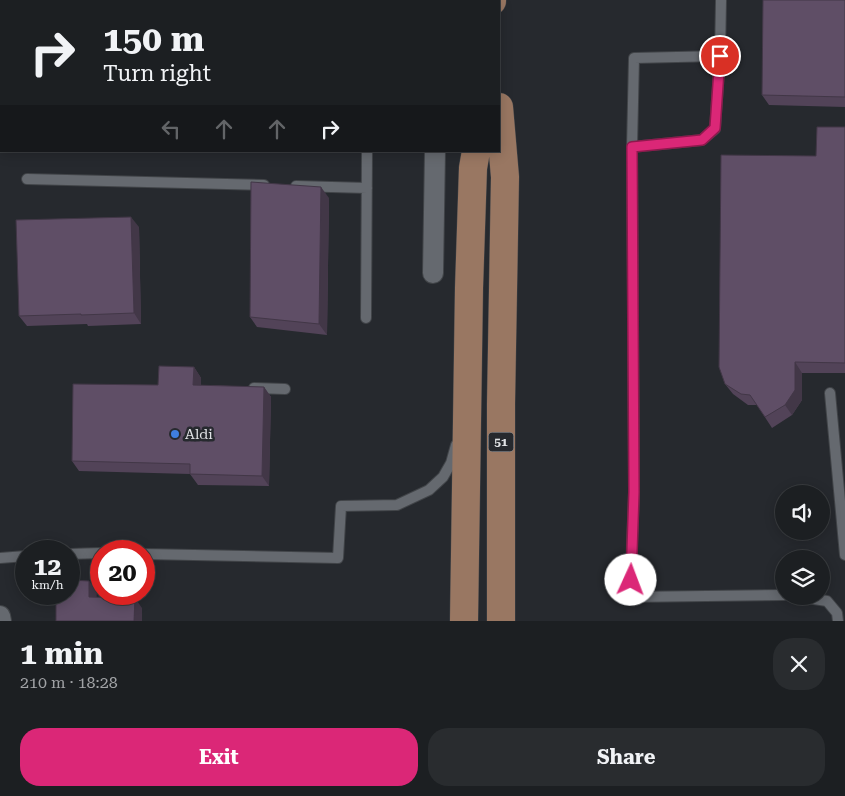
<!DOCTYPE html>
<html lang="en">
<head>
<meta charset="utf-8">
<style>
	:root { --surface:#1c1f22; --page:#292c2f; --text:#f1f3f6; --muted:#a0a2a5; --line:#3a3d40; --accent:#db2777 }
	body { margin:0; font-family:"Roboto Serif",serif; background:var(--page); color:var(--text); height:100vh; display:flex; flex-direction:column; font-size:19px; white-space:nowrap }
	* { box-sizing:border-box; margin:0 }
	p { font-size:16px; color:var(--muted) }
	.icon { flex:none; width:28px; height:28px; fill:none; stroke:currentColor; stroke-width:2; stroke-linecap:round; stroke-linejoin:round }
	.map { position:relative; height:621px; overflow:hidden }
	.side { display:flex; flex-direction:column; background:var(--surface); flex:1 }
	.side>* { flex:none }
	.top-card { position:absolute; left:0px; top:0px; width:500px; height:152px; box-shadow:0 2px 12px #0003,0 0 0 1px var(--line); background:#1c1f22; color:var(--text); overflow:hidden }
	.buttons { position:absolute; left:775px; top:485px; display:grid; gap:10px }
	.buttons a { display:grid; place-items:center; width:55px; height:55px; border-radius:50%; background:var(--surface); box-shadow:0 2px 12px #0003,0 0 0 1px var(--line); font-size:25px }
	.speed { position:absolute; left:15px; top:540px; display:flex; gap:10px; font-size:25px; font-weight:700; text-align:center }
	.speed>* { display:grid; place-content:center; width:65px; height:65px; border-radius:50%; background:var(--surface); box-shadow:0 2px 12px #0003,0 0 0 1px var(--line); line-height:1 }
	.speed small { font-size:12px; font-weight:400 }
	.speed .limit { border:8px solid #d22; background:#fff; color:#111 }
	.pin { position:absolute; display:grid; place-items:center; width:42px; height:42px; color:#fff; margin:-21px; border:2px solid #fff; border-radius:50%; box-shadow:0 1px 5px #0007 }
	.me { position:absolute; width:55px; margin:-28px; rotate:2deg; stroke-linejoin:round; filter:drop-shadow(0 0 4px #0008) }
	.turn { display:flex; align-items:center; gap:18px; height:105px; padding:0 20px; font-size:22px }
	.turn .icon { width:65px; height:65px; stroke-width:2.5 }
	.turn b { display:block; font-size:35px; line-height:42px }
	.lanes { display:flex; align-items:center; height:48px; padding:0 20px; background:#0003; justify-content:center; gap:25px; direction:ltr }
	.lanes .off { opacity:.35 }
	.round { display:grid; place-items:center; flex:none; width:52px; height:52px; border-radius:20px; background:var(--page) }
	.headline { display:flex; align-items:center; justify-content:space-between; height:85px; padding:0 20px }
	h1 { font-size:30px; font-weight:700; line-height:38px }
	.action { display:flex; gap:10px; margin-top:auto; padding:10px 20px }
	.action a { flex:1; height:58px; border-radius:20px; background:var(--accent); color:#fff; font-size:20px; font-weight:700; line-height:58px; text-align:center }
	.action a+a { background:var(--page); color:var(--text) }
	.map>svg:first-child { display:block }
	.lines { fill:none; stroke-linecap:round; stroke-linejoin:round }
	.service-casing { stroke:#414448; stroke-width:12 }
	.minor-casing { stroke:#414448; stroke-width:22 }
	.primary-casing { stroke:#414448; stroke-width:29 }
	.service { stroke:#65696f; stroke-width:10 }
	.minor { stroke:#65696f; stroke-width:20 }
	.primary { stroke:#997762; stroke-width:28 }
	.wall { fill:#524358 }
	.shaded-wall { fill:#423747 }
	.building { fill:#5f4e66; stroke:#423747 }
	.route-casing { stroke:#8e194d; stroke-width:12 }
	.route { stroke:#db2777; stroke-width:9 }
	.shop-dot { fill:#3f7fe0; stroke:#26292e; stroke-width:2 }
	.labels { text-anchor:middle; stroke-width:5; stroke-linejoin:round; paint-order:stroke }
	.shield { fill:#26292e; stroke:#a8aaae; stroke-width:1 }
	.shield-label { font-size:12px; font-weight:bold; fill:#e0e2e5 }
	.poi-label { font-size:14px; fill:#e0e2e5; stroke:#26292e; text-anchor:start }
</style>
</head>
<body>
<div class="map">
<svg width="845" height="621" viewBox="0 0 845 621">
	<rect width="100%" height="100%" fill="#26292e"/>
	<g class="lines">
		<g class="service-casing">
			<path id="service" d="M368,1V0
				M720,56L634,58L632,147L702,140L715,129L720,56L721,0
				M632,147L634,492L630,597L784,595
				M27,179L264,185
				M296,186L367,188
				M366,318L367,151
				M254,388L285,389
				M830,393L845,555
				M69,554L101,553
				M144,554L338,558L341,506L397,505L429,490L443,477L451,463L456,445
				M0,558L26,556
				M794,596L827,601L837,613L838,621"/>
		</g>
		<g class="minor-casing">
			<path id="minor" d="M438,1V0
				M433,273L435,151
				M0,616L1,621"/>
		</g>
		<g class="primary-casing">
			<path id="primary" d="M492,1V0
				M499,107L505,177L501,404V621
				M464,621L469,288L473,168L476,151"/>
		</g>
		<use href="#service" class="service"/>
		<use href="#minor" class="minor"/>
		<use href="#primary" class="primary"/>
	</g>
	<path class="wall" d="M845,0V107L769,105L762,95Z
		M845,127V373H802V400L792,415L772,428L757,405H748L733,394L725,384L816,156Z
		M329,198L327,335L257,327L250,317Z
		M139,227L141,324L88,326L87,324L27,326L19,316Z
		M194,367L201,378V385L264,387L271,397L269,486L198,485L190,474L79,471L72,461L158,385Z"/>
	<path class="shaded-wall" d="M201,0H208V1H201Z
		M323,0H330V1H323Z
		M321,187L329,198L327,335L319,324Z
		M131,217L139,227L141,324L134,313Z
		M795,362L802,373V400L792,415L785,405Z
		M194,367L201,378V395L193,385Z
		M264,387L271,397L269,486L262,476Z
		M89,581L97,591L96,608L89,597Z
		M135,598L142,608V621H134Z"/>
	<path class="building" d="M159,0H201V1H159Z
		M253,0H323V1H253Z
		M763,0H845V97L762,95Z
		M817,127H845V363L795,362V390L785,405L765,417L750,395L741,394L725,384L719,367L721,155L816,156Z
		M251,182L321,187L319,324L250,317Z
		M131,217L134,313L81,315V314L19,316L16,220Z
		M159,366L194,367L193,385L264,387L262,476L190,474V464L72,461L73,384L158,385Z
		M69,580L89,581V597L135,598L134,621H56V594H69Z"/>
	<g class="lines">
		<g class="route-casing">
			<path id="route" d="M631,580L634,492L632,147L702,140L715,128L720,56"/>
		</g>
		<use href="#route" class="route"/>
	</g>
	<circle class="shop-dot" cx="175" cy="434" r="5"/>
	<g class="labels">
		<rect class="shield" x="488.5" y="432.5" width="25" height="19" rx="4"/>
		<g class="shield-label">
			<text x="501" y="446">51</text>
		</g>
		<g class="poi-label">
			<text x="185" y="439">Aldi</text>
		</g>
	</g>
</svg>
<div class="buttons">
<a><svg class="icon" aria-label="sound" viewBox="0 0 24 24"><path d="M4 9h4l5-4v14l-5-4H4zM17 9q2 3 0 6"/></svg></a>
<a><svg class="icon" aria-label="layers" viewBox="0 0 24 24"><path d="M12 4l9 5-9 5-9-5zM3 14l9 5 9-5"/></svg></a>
</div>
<div class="speed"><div>12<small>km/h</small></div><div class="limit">20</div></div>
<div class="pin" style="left:720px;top:56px;background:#d93025"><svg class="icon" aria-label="arrive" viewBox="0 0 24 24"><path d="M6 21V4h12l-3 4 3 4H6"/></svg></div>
<svg class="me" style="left:631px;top:580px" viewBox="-20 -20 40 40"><circle r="19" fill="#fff"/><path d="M0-13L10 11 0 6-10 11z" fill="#db2777"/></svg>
<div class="top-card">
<div class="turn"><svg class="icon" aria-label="right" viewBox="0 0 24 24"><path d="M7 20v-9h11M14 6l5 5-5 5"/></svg><div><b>150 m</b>Turn right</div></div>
<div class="lanes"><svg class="icon off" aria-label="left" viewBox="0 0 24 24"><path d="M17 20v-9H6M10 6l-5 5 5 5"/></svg><svg class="icon off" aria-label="ahead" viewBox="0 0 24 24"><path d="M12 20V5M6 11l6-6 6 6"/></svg><svg class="icon off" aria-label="ahead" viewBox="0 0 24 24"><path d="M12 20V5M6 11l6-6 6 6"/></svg><svg class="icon" aria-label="right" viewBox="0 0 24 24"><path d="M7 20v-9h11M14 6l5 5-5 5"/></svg></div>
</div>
</div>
<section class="side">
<div class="headline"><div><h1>1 min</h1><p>210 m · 18:28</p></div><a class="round"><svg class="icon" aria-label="close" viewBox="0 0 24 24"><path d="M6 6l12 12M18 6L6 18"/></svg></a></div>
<div class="action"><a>Exit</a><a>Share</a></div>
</section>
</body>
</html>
